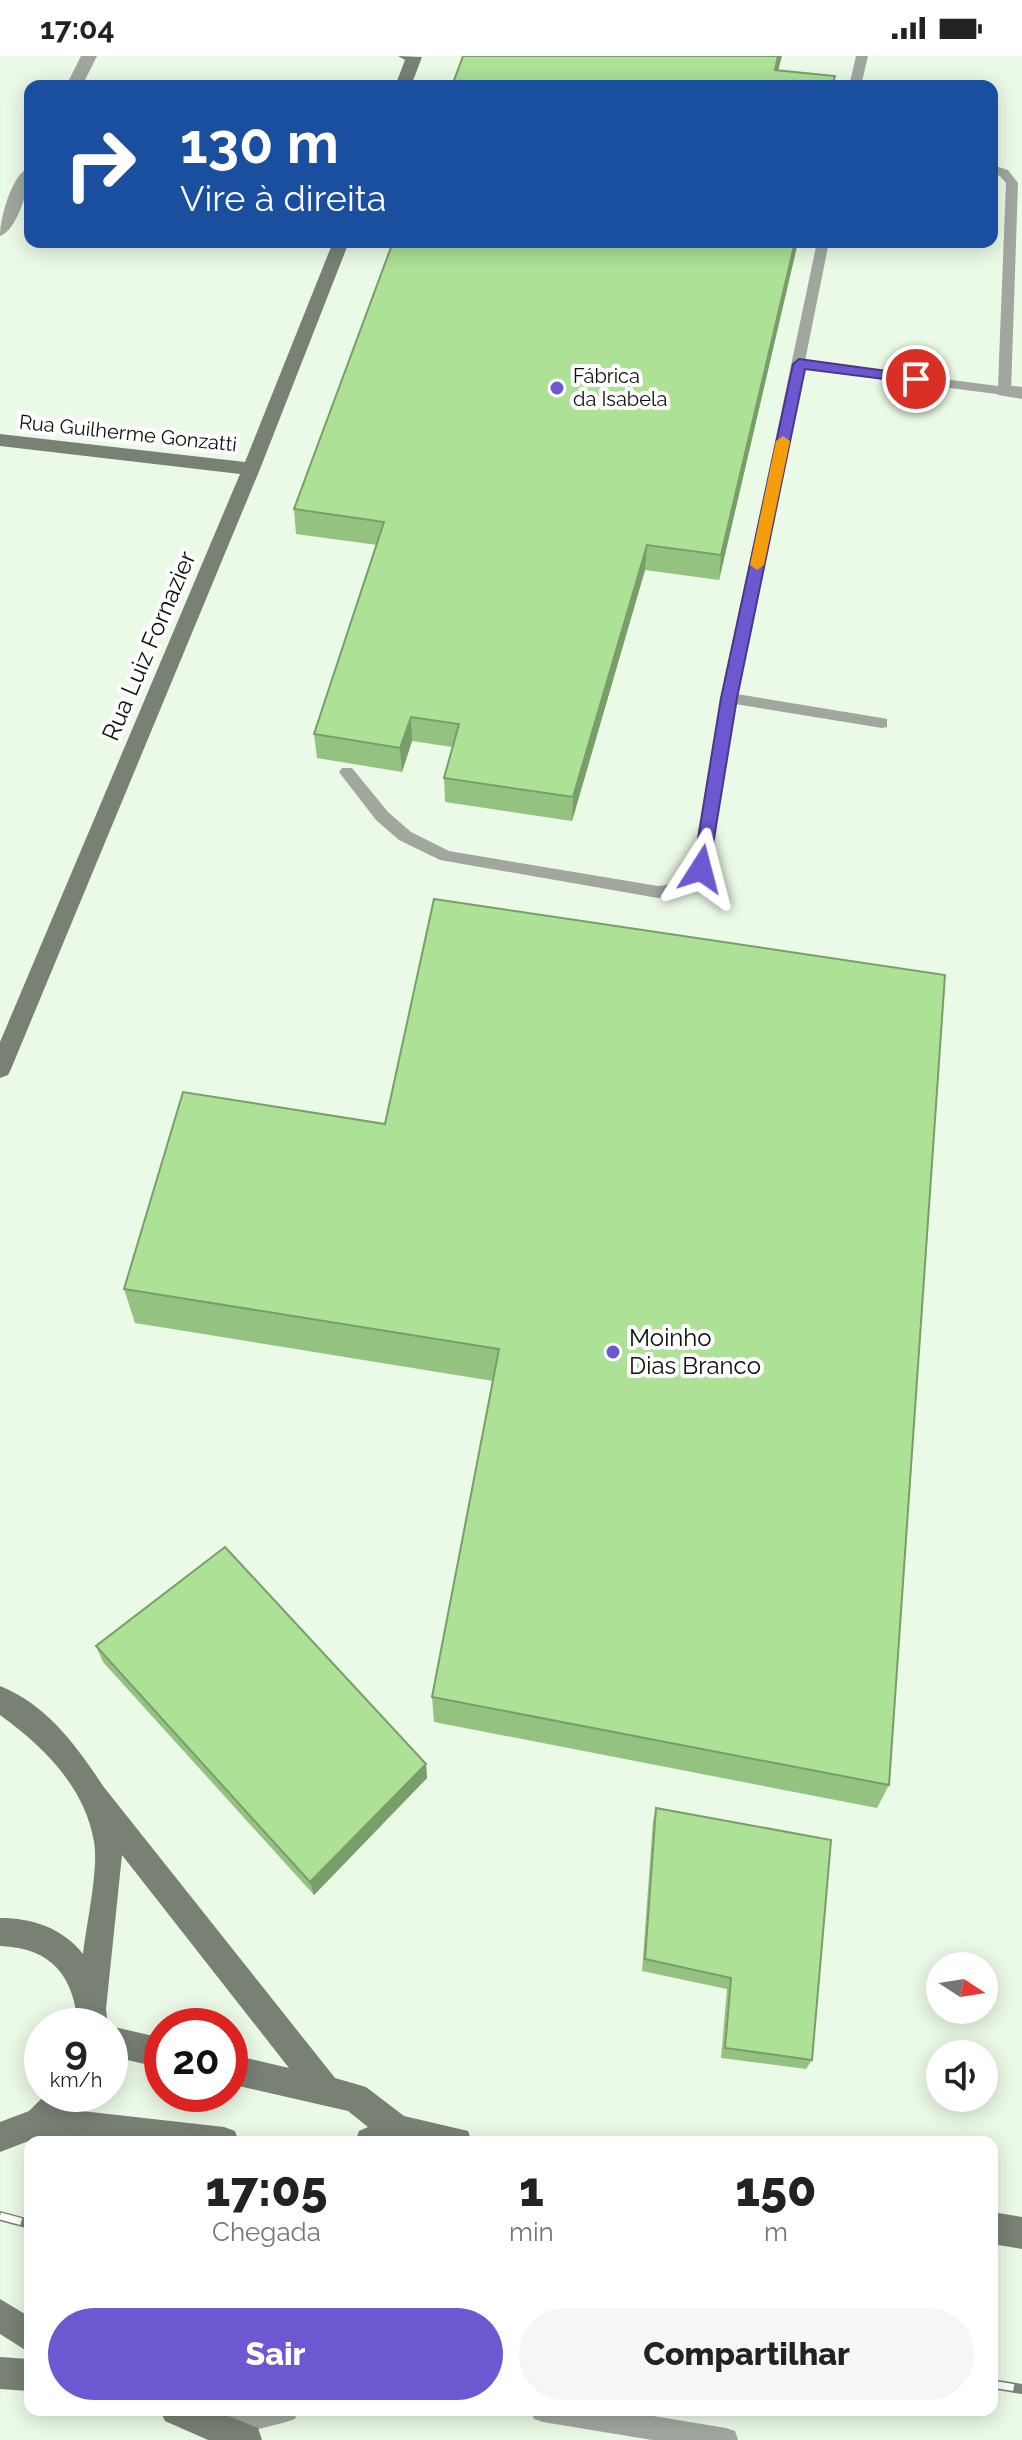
<!DOCTYPE html>
<html lang="pt">
<head>
<meta charset="utf-8">
<style>
	:root { --surface:#fff; --page:#f6f6f6; --text:#222; --muted:#767676; --accent:#6d58d1 }
	body { margin:0; font-family:Raleway,sans-serif; background:var(--page); color:var(--text); height:100vh; display:flex; flex-direction:column; font-size:30px; white-space:nowrap }
	* { box-sizing:border-box; margin:0 }
	p { font-size:26px; color:var(--muted) }
	.icon { flex:none; width:44px; height:44px; fill:none; stroke:currentColor; stroke-width:2; stroke-linecap:round; stroke-linejoin:round }
	.map { position:relative; flex:1; overflow:hidden }
	.sheet { position:absolute; left:24px; top:2080px; width:974px; height:280px; display:flex; flex-direction:column; background:var(--surface); border-radius:16px; box-shadow:0 4px 20px #0003 }
	.sheet>* { flex:none }
	.guide { position:absolute; left:24px; top:24px; width:974px; height:168px; border-radius:16px; box-shadow:0 4px 20px #0003; background:#1a4fa0; color:#fff; overflow:hidden }
	.needle { width:52px; rotate:102deg }
	.fabs { position:absolute; left:926px; top:1896px; display:grid; gap:16px }
	.fabs a { display:grid; place-items:center; width:72px; height:72px; border-radius:50%; background:var(--surface); box-shadow:0 4px 20px #0003; font-size:40px }
	.speed { position:absolute; left:24px; top:1952px; display:flex; gap:16px; font-size:40px; font-weight:700; text-align:center }
	.speed>* { display:grid; place-content:center; width:104px; height:104px; border-radius:50%; background:var(--surface); box-shadow:0 4px 20px #0003; line-height:1 }
	.speed small { font-size:20px; font-weight:400 }
	.speed .limit { border:12px solid #d22; background:#fff; color:#111 }
	.pin { position:absolute; display:grid; place-items:center; width:68px; height:68px; color:#fff; margin:-34px; border:4px solid #fff; border-radius:50%; box-shadow:0 2px 8px #0007 }
	.me { position:absolute; width:88px; margin:-44px; rotate:9deg; stroke-linejoin:round; filter:drop-shadow(0 0 6px #0008) }
	.turn { display:flex; align-items:center; gap:28px; height:168px; padding:0 24px; font-size:36px }
	.turn .icon { width:104px; height:104px; stroke-width:2.5 }
	.turn b { display:block; font-size:56px; line-height:68px }
	.eta { display:flex; justify-content:space-evenly; align-items:center; height:136px; text-align:center }
	.eta b { font-size:48px; font-weight:800; line-height:56px }
	.primary-button { display:flex; gap:16px; margin-top:auto; padding:16px 24px }
	.primary-button a { flex:1; height:92px; border-radius:48px; background:var(--accent); color:#fff; font-size:32px; font-weight:800; line-height:92px; text-align:center }
	.primary-button a+a { background:var(--page); color:var(--text) }
	.status { display:flex; justify-content:space-between; align-items:center; height:56px; padding:0 40px; background:var(--surface); direction:ltr }
	.status svg { height:22px; fill:currentColor }
	.map>svg:first-child { display:block }
	.lines { fill:none; stroke-linecap:round; stroke-linejoin:round }
	.lane { fill:#a1a79e; fill-rule:evenodd }
	.street { fill:#a1a79e; fill-rule:evenodd }
	.secondary { fill:#798175; fill-rule:evenodd }
	.rail-casing { stroke:#798376; stroke-width:10 }
	.rail { stroke:#fff; stroke-width:7; stroke-dasharray:22; stroke-linecap:butt }
	.wall { fill:#94c281 }
	.shaded-wall { fill:#789e69 }
	.building { fill:#ace196; stroke:#789e69; stroke-width:2 }
	.route { fill:#6d58d1; stroke:#473988; stroke-width:2 }
	.slow { fill:#f59e0b }
	.poi-dot { fill:#6d58d1; stroke:#fff; stroke-width:3 }
	.labels { text-anchor:middle; stroke-width:8; stroke-linejoin:round; paint-order:stroke }
	.far-poi-label { font-size:20px; fill:#0c100a; stroke:#fff; text-anchor:start }
	.far-street-label { font-size:20px; fill:#0c100a; stroke:#fff }
	.street-label { font-size:24px; fill:#0c100a; stroke:#fff }
	.poi-label { font-size:24px; fill:#0c100a; stroke:#fff; text-anchor:start }
</style>
</head>
<body>
<div class="status"><b>17:04</b><svg viewBox="0 0 49 12"><path d="M0 12V9h3v3zM5 12V6h3v6zM10 12V3h3v9zM15 12V0h3v12zM26 1h20v11H26zM47 4h2v5h-2z"/></svg></div>
<div class="map">
<svg width="1022" height="2384" viewBox="0 0 1022 2384">
	<rect width="100%" height="100%" fill="#ebfae6"/>
	<g class="lines">
		<path class="lane" d="M856,0H868L861,30H849Z
			M992,109L1008,114L1018,127L1011,335L1004,339L803,313L737,638L882,662L887,663V671L882,672L735,648L709,813C697,833 681,840 658,842L440,804L399,784L376,764L342,720L339,716L342,712H352L388,756L411,776L449,795L658,830C674,829 683,824 693,812L721,642L817,186H829L805,305L998,330L1006,127L1000,120L992,117Z
			M239,2354H298L295,2363L286,2366L221,2383L212,2380L209,2371L212,2362Z
			M531,2354H617L726,2372L735,2375L738,2384H652L543,2366L534,2363Z"/>
		<path class="street" d="M81,0H97L82,30H66Z
			M30,111C30,129 18,174 0,180C0,162 12,117 30,111Z
			M1004,329L1022,331V343L998,339V331Z"/>
		<path class="secondary" d="M398,0L422,1L411,30H395L405,4Z
			M333,186H349L260,413L11,1013L8,1019L0,1022V986L240,418L0,390V378L245,406Z
			M0,1630C46,1648 77,1690 103,1730L335,2022L366,2031L404,2060L468,2075L472,2086H355L359,2075L368,2071L348,2055L230,2028V1998L289,2012L122,1799L106,1953L108,1970H78C74,1920 52,1892 0,1890V1862C32,1862 63,1872 83,1898C86,1870 99,1812 94,1786C85,1731 43,1690 0,1659Z
			M110,1970L162,1982V2012L110,2000Z
			M46,2038H83L73,2054L224,2071L235,2075L239,2086H84L39,2081L0,2096V2066L29,2055Z
			M992,2156L1022,2161V2193L992,2188Z
			M0,2243L30,2261V2297L0,2278Z
			M0,2301L30,2303V2335L0,2333Z
			M160,2354H214L258,2372L262,2384H208L165,2365Z"/>
		<g class="rail-casing">
			<path id="rail" d="M0,2160L30,2168
				M992,2328L1022,2333"/>
		</g>
		<use href="#rail" class="rail"/>
	</g>
	<path class="wall" d="M393,186H798L719,524L645,514L572,765L445,746L444,722L452,691L412,685L402,716L317,702L314,678L377,489L296,478L294,453Z
		M385,1068L889,1729L877,1752L434,1666L432,1641L493,1325L135,1267L124,1233Z
		M96,1590L426,1708L427,1722L314,1839L103,1606Z
		M656,1752L812,2004L806,2013L721,2002L727,1933L642,1915L653,1765Z"/>
	<path class="shaded-wall" d="M778,0H782L774,30L775,14Z
		M795,186H798L719,524L721,499Z
		M647,489L645,514L572,765L573,741Z
		M411,661L412,685L402,716L400,692Z
		M426,1708L427,1722L314,1839L310,1826Z"/>
	<path class="building" d="M463,0H778L775,14L835,20L832,30H452Z
		M393,186H795L721,499L647,489L573,741L444,722L459,668L411,661L400,692L314,678L384,466L294,453Z
		M434,843L945,919L889,1729L432,1641L499,1293L124,1233L183,1036L385,1068Z
		M225,1491L426,1708L310,1826L96,1590Z
		M656,1752L831,1784L812,2004L725,1992L731,1922L645,1903Z"/>
	<path class="route" d="M799,303L916,319L923,323L916,327L805,313L737,642L709,813L701,819L693,813L721,642L793,308Z"/>
	<path class="slow" d="M783,380L790,385L764,509L757,514L750,509L776,385Z"/>
	<g class="poi-dot">
		<circle cx="557" cy="332" r="8"/>
		<circle cx="613" cy="1296" r="8"/>
	</g>
	<g class="labels">
		<g class="far-poi-label">
			<text x="573" y="327">Fábrica<tspan x="573" dy="23">da Isabela</tspan></text>
		</g>
		<g class="far-street-label">
			<text transform="translate(128 377) rotate(6)" y="7">Rua Guilherme Gonzatti</text>
		</g>
		<g class="street-label">
			<text transform="translate(149 590) rotate(-67)" y="8">Rua Luiz Fornazier</text>
		</g>
		<g class="poi-label">
			<text x="629" y="1290">Moinho<tspan x="629" dy="28">Dias Branco</tspan></text>
		</g>
	</g>
</svg>
<div class="fabs">
<a><svg class="needle" viewBox="-14 -14 28 28"><path d="M0-13l5 13h-10z" fill="#e53935"/><path d="M0 13l5-13h-10z" fill="#767676"/></svg></a>
<a><svg class="icon" aria-label="sound" viewBox="0 0 24 24"><path d="M4 9h4l5-4v14l-5-4H4zM17 9q2 3 0 6"/></svg></a>
</div>
<div class="speed"><div>9<small>km/h</small></div><div class="limit">20</div></div>
<div class="pin" style="left:916px;top:323px;background:#d93025"><svg class="icon" aria-label="arrive" viewBox="0 0 24 24"><path d="M6 21V4h12l-3 4 3 4H6"/></svg></div>
<svg class="me" style="left:701px;top:813px" viewBox="-20 -20 40 40"><path d="M0-17L14 15 0 8-14 15z" fill="#6d58d1" stroke="#fff" stroke-width="4"/></svg>
<div class="guide">
<div class="turn"><svg class="icon" aria-label="right" viewBox="0 0 24 24"><path d="M7 20v-9h11M14 6l5 5-5 5"/></svg><div><b>130 m</b>Vire à direita</div></div>
</div>
<section class="sheet">
<div class="eta">
<div><b>17:05</b><p>Chegada</p></div>
<div><b>1</b><p>min</p></div>
<div><b>150</b><p>m</p></div>
</div>
<div class="primary-button"><a>Sair</a><a>Compartilhar</a></div>
</section>
</div>
</body>
</html>
